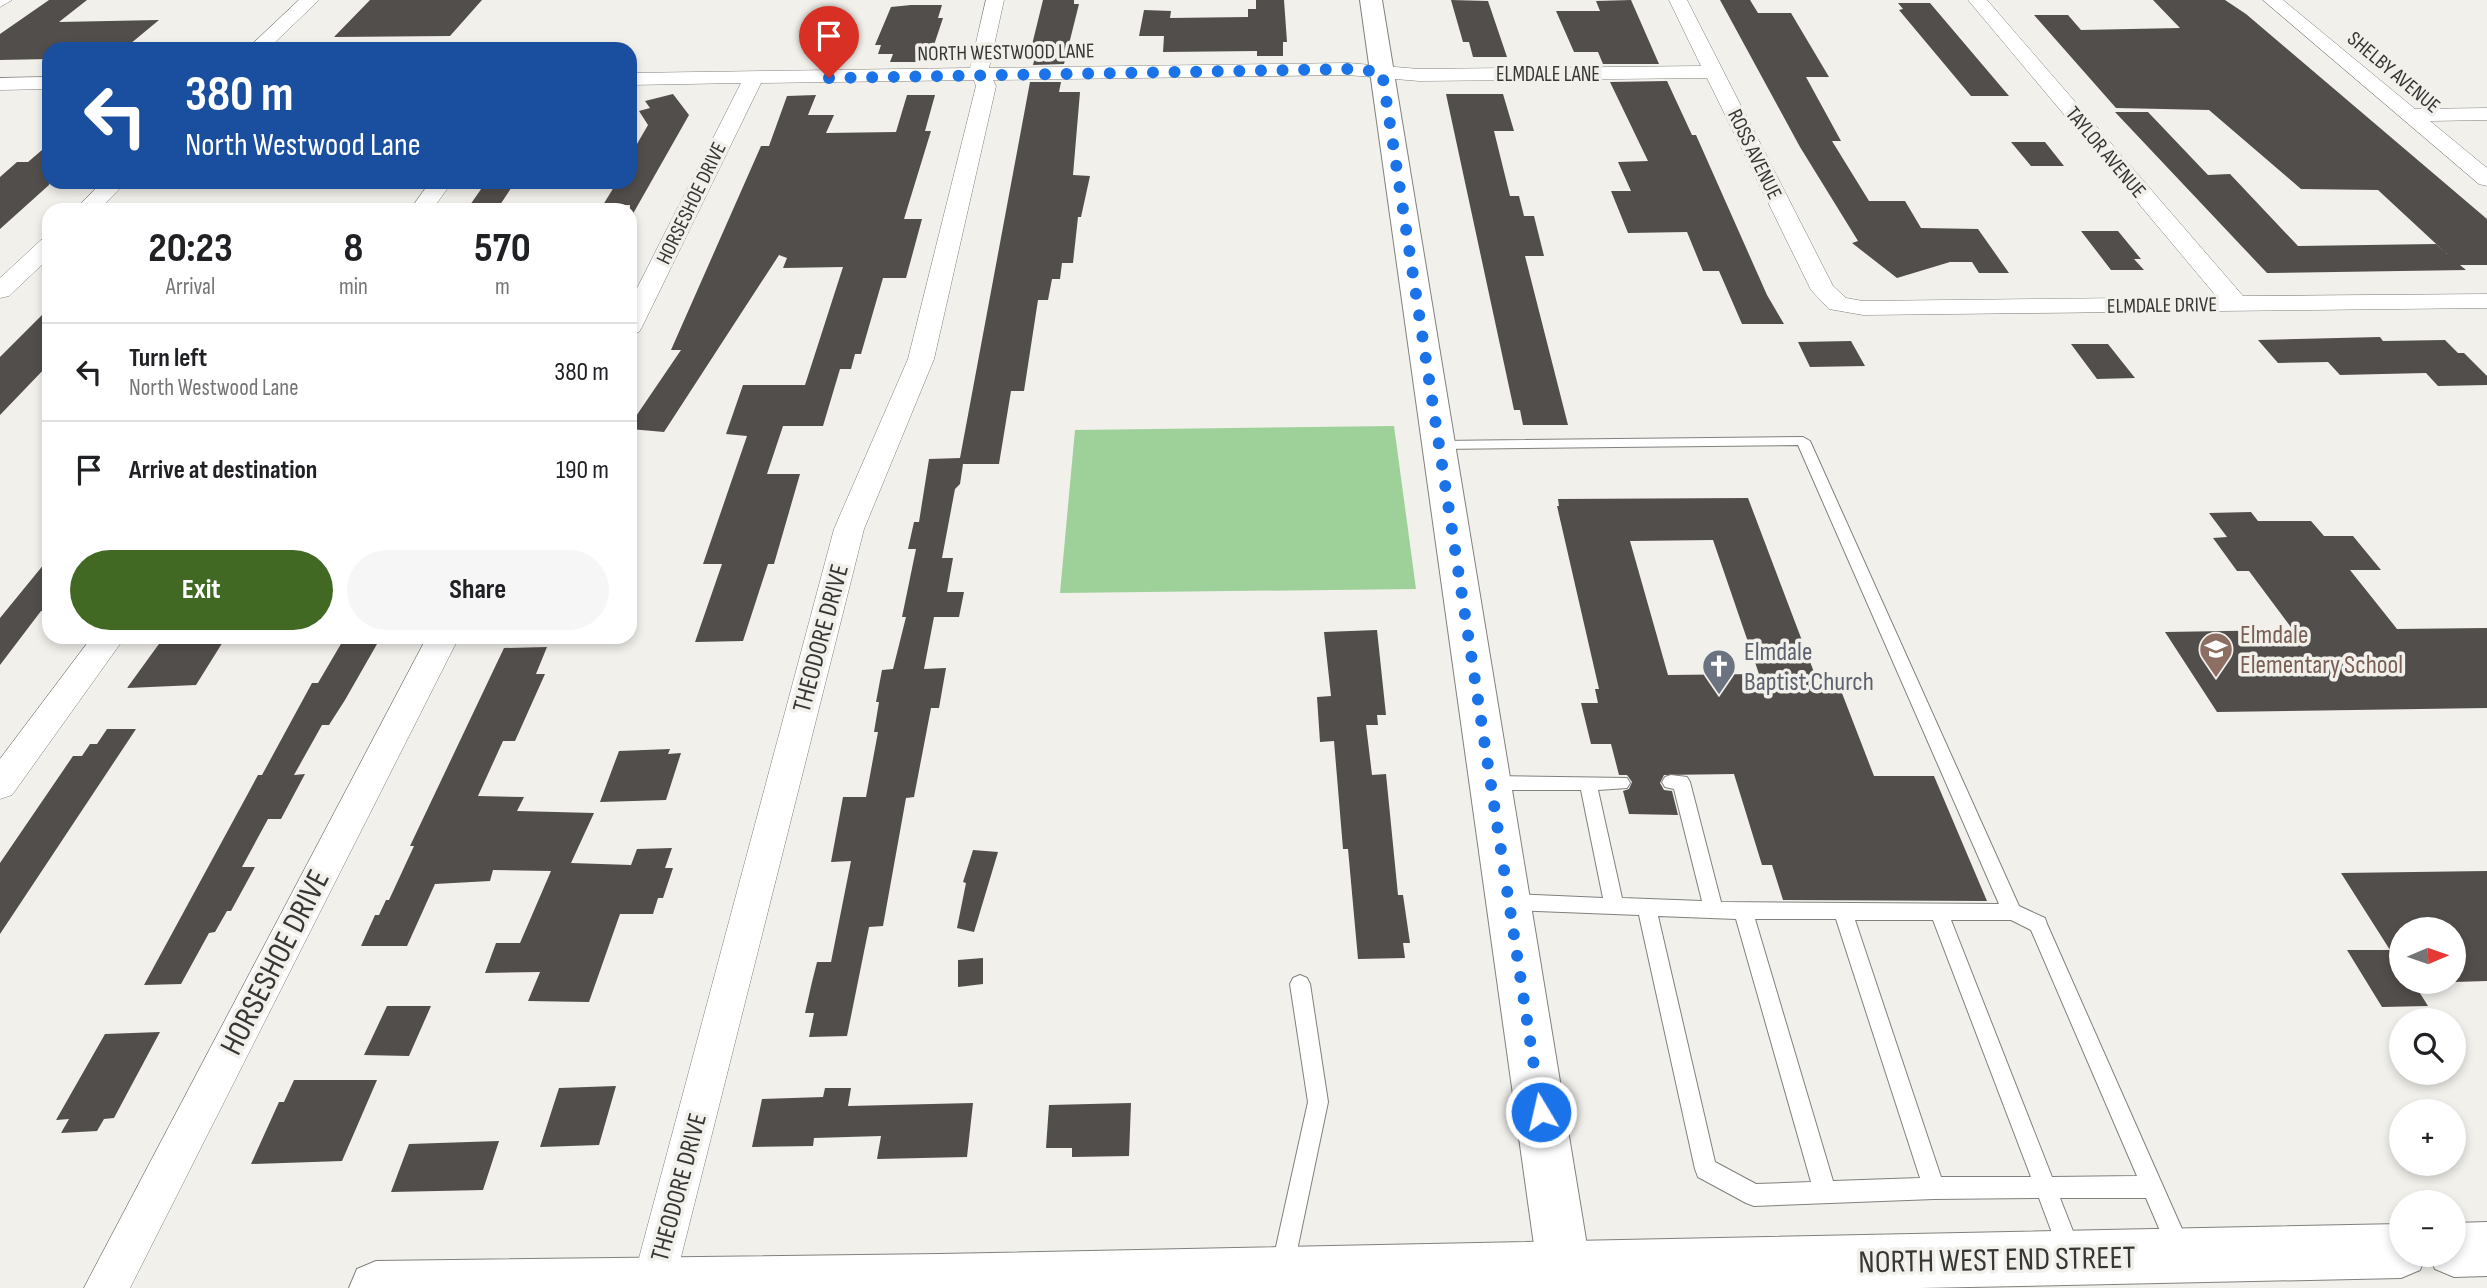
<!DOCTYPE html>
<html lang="en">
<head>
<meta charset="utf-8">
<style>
	:root { --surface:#fff; --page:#f6f6f6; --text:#202124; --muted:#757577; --line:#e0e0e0; --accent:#416924 }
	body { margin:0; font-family:"Sofia Sans Condensed",sans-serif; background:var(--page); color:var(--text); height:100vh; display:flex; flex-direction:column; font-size:26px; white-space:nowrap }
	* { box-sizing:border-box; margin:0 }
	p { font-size:23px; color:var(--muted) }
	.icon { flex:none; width:38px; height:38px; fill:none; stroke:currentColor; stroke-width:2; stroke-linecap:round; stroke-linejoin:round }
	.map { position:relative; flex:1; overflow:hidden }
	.sheet { position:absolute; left:42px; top:203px; width:595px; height:441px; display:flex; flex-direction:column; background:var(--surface); border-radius:21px; box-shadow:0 4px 10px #0003 }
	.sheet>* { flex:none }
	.guide { position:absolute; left:42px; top:42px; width:595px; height:147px; border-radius:21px; box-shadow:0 4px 10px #0003; background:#1a4fa0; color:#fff; overflow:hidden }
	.needle { width:46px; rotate:88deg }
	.fabs { position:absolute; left:2389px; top:917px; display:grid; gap:14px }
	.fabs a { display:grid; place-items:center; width:77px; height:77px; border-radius:50%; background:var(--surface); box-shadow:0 4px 10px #0003; font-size:35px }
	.pin { position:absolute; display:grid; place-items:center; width:60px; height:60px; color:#fff; margin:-72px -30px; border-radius:50% 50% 50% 0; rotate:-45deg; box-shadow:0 0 7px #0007 }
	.pin .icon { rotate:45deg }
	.me { position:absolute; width:77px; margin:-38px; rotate:351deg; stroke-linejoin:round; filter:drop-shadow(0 0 5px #0008) }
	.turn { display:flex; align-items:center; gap:24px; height:147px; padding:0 28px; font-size:32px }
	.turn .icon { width:91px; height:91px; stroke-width:2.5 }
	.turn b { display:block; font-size:49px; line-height:60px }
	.eta { display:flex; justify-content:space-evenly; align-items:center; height:119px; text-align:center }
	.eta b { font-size:42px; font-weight:700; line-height:49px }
	.primary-button { display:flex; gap:14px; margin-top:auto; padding:14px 28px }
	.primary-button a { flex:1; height:80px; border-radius:42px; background:var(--accent); color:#fff; font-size:28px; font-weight:700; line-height:80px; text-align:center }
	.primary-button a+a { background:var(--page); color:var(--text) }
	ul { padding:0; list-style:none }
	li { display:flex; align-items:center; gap:21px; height:98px; padding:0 28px; border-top:2px solid var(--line) }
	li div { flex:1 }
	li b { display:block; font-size:26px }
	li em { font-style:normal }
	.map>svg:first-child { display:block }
	.green { fill:#9ed099 }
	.building { fill:#524e4c; fill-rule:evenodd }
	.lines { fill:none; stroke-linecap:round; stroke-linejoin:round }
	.service-casing { stroke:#81807c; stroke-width:2 }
	.minor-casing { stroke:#81807c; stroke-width:1 }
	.tertiary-casing { stroke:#81807c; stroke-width:2 }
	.secondary-casing { stroke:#81807c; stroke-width:2 }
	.service { fill:#fff; fill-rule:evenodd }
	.minor { fill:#fff; fill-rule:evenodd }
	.tertiary { fill:#fff; fill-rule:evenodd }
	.secondary { fill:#fff; fill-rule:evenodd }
	.route { stroke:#1a73e8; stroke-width:12; stroke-dasharray:0 21.6 }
	.labels { text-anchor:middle; stroke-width:7; stroke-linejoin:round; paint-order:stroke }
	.far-street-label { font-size:21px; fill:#363634; stroke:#f1f0eb }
	.education-label { font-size:26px; fill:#785e54; stroke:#f1f0eb; text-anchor:start }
	.street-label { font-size:26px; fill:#363634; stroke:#f1f0eb }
	.worship-label { font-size:26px; fill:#5b616d; stroke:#f1f0eb; text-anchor:start }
	.near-street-label { font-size:32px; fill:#363634; stroke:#f1f0eb }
</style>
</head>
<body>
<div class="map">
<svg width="2487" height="1288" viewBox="0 0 2487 1288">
	<rect width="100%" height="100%" fill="#f1f0eb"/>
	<path class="green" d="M1394,426L1416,589L1060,593L1075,430Z"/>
	<path class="building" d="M49,0H87L59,22L159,20L124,49H49V59L0,60V34Z
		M370,0H482L450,36L334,37Z
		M1043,0H1074V4H1079L1064,64L1033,65L1035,57H1029Z
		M1256,0H1284L1287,42H1283V56H1257V51L1163,52L1164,36H1139L1144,10L1171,11L1170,18L1248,17V9H1256Z
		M1451,0L1488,1L1507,57H1473L1469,42H1463Z
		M1631,0L1659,64H1603L1598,52H1574L1556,11H1600L1596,1Z
		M1720,0H1750L1758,13H1791L1829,77H1806L1841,141H1832L1869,201H1905L1921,228L1978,229L2009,273H1979L1972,262H1950L1897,278L1852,243L1858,241L1800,147Z
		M2153,0H2225L2246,14L2487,219V265H2460L2466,270L2267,273L2115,112H2148L2208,175L2230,174L2298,246L2436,244L2447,254L2378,190L2301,189L2209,110L2116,108L2034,15H2068L2081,30L2180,28Z
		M1898,3H1930L2009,96H1971L1899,10L1903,9Z
		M911,5H942L938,18H943L933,48H928L924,62H890L893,54H878L881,45H875L891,7Z
		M1667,81L1692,135H1696L1767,295L1784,324H1742L1719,271H1703L1687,232L1628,233L1611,191H1631L1618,162L1648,161L1610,82Z
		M1030,82H1061L1059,92H1080L1073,175L1090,176L1081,217H1078L1073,263H1062L1060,279H1052L1048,300H1038L1024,391H1011L999,464H963L960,484L955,489L942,558H953L947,592H964L959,617H934L924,669L946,668L939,708H931L914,797L906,798L883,926L869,927L847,1036L809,1037L814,1013H805L812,982L817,962H831L851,861L831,862L843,797H866L878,732H874L879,702H876L882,670L893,669L906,617H902L916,549H908L914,522H919L929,459L960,458Z
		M673,94L689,115L630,219V205H603L617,182H630V156L648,125L639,111L650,108L645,101Z
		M1446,94H1503L1514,131H1494L1510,196H1519L1524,216H1534L1544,256H1525L1568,425H1523L1520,410H1514Z
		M816,95L808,115H834L826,133L896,132L907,95H935L925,131H931L904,219H922L906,278H883L861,354H855L851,369H840L823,426H783L767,474H800L774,564H768L743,641L695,642L722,564H703L747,436L726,434L743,385H805L843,267L783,268L787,258L779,255L664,432L630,429V425L681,350H671L761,146H769L787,96Z
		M2011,142H2045L2064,166H2031Z
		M49,144V185L0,229V177L17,162H28Z
		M486,182H515L500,205H470Z
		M2081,231H2118L2141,259H2134L2144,270H2111Z
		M49,308V364L0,415V357Z
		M2380,337L2383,341L2445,340L2458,353H2464L2487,376V385L2438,386L2426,373L2340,375L2328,362L2278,363L2258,340Z
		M1851,341L1865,366L1810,367L1798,342Z
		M2071,344H2108L2135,378L2097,379Z
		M1748,498L1820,688H1840L1874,776H1934L1987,901L1783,900L1772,865H1762L1734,774L1664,775L1660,783L1664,790L1672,791L1678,815L1629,814L1623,791L1629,789L1632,782L1627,775H1619L1611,744H1591L1581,703H1598L1595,689H1599L1557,506H1559L1558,499ZM1713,540L1759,674L1668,675L1630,541Z
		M2251,512L2258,521H2311L2324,536H2353L2381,570H2350L2397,629L2487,628V708L2217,712L2165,632L2293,630L2249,571H2237L2213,538L2227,537L2209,513Z
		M49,558V611H41L0,665V618Z
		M1377,630L1386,715H1377L1378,725H1366L1372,775L1386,774L1398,895H1403L1410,943H1403L1405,958L1358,959L1348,849H1343L1334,741L1320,742L1317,697L1331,696L1324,632Z
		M164,637H226L196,685L127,688Z
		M345,637H381L345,700L329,725H322L294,775L305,774L281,819H268L242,867H255L231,911H227L215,932L209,933L181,984L144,985L258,775H262L312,683H318Z
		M547,647L536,674H545L515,741H503L478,796L524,797L517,811L594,813L571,863L631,865L637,849L672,848L665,868H673L663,898H658L653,914H620L589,1002L528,1001L540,972L485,973L496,943H520L551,871L493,870L490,881L435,884L407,946H361L375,915H379L386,900H389L414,846H410L504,648Z
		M107,729H136L0,934V863L73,756H82L90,744H97Z
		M670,749L668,754L681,753L666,800L600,802L619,751Z
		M973,850L998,852L974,932L957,928L966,883L963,882Z
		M2487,871V981L2454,982V929H2401V982H2413L2428,1006L2382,1007L2347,950H2390L2341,873Z
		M983,958V984L958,987V960Z
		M387,1006H431L409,1056L364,1055Z
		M160,1032L114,1118L104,1119L97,1131L61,1133L69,1119L56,1120L105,1034Z
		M294,1080H377L342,1161L251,1164L279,1102H284Z
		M616,1086L599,1145L540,1147L559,1088Z
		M825,1088H851L848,1106L973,1103L967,1157L877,1159L881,1136L814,1138L813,1146L752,1147L762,1099L823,1097Z
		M1131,1103L1129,1156L1072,1157V1148H1046L1049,1105Z
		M499,1141L483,1190L391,1192L409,1144Z"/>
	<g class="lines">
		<g class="service-casing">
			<path id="service" d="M1803,437L1810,441L2019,906L2045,918L2047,924L2186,1238L2189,1246L2186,1254L2178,1257L2170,1254L2146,1198H2060L2080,1249L2077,1257L2069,1260L2061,1257L2039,1198L1934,1199L1754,1206L1746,1203L1698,1177L1695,1169L1639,915L1511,910L1504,908L1502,902L1504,896L1511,894L1603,898L1581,790H1491L1485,788L1482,783L1485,778L1491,776L1627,778L1630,783L1627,788L1598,790L1622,898L1702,901L1674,789L1665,787L1662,782L1665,777L1671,775L1687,777L1690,782L1721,902L1999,904L1798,445L1439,449L1432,445L1439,441ZM1658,916L1736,919L1811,1182L1756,1184L1715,1162ZM1755,919H1836L1920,1178L1833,1181ZM1855,920H1933L2031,1177H1941ZM1951,920H2011L2031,930L2137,1176L2052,1177Z
				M1300,975L1307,978L1310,984L1328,1102L1294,1265L1291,1273L1283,1276L1275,1273L1272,1265L1308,1102L1290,984L1293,978Z"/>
		</g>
		<g class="minor-casing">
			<path id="minor" d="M0,0H12L0,7Z
				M299,0H319L268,49H247Z
				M986,0H1004L989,68L1348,63L1419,69L1701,66L1669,0H1687L1833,286L1846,298L1863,301L2217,297L1968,0H1987L2243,296L2487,294V308L1863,315L1829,309L1811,290L1707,78L1419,81L1348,75L993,80L996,86L934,359L864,529L674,1285L673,1288H631L834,529L908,359L976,86L974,80L761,83L642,327L639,332L630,334V302L741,83L630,85V73L970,68Z
				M2263,0H2283L2415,109L2487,108V120L2430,121L2487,168V186L2479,184Z
				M49,77V89L0,90V78Z
				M102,182H126L99,210H75Z
				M430,182H452L432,210H410Z
				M49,238V258L9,296L0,298V278L41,240Z
				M92,637H125L12,795L0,799V759Z
				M427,637H459L130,1288H84Z"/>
		</g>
		<g class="tertiary-casing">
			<path id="tertiary" d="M2487,1222V1276L2454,1277L2435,1269L2429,1255H2454V1223Z
				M2401,1224V1255H2426L2420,1270L2401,1278L1920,1288H349L357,1269L376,1261L940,1254Z"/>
		</g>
		<g class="secondary-casing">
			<path id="secondary" d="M1360,0H1382L1594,1288H1540Z"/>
		</g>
		<use href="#service" class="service"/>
		<use href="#minor" class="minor"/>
		<use href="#tertiary" class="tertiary"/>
		<use href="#secondary" class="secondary"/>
	</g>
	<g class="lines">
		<path class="route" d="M829,78L1348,69L1382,72L1541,1112"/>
	</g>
	<defs>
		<g id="school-pin" transform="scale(1.75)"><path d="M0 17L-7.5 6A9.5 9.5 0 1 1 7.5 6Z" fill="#8d6e63" stroke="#f1f0eb"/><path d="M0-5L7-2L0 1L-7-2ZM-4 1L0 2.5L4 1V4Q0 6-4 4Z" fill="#fff"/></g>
		<g id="church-pin" transform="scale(1.75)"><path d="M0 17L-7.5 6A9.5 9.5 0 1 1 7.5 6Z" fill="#6b7280" stroke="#f1f0eb"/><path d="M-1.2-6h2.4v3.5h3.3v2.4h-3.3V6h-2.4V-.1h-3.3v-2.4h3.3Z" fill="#fff"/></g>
	</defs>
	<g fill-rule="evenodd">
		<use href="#school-pin" x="2216" y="649"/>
		<use href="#church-pin" x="1719" y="666"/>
	</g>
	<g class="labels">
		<g class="far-street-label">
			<text transform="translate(1006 52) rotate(-1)" y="7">NORTH WESTWOOD LANE</text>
			<text transform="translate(2394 72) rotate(40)" y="7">SHELBY AVENUE</text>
			<text x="1548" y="81">ELMDALE LANE</text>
			<text transform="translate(2106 152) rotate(50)" y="7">TAYLOR AVENUE</text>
			<text transform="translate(1755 154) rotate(64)" y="7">ROSS AVENUE</text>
			<text transform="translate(691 203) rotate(-64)" y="7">HORSESHOE DRIVE</text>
			<text transform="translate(2162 305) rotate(-1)" y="7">ELMDALE DRIVE</text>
		</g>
		<g class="education-label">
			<text x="2240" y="643">Elmdale<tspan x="2240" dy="30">Elementary School</tspan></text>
		</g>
		<g class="street-label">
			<text transform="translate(820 638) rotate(-75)" y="9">THEODORE DRIVE</text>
			<text transform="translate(678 1187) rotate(-75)" y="9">THEODORE DRIVE</text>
		</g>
		<g class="worship-label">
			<text x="1744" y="660">Elmdale<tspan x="1744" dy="30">Baptist Church</tspan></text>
		</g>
		<g class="near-street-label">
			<text transform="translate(274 962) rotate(-63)" y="11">HORSESHOE DRIVE</text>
			<text transform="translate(1997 1259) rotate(-1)" y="11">NORTH WEST END STREET</text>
		</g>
	</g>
</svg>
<div class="fabs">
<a><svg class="needle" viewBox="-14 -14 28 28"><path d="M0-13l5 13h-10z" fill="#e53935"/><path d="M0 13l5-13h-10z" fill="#757577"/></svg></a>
<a><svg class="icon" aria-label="search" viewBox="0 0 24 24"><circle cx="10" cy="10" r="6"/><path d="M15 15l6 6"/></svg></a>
<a>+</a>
<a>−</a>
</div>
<div class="pin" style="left:829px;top:78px;background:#d93025"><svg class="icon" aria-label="arrive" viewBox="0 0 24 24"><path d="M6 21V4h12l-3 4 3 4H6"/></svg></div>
<svg class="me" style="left:1541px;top:1112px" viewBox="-20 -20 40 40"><circle r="17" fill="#1a73e8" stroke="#fff" stroke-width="3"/><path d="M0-11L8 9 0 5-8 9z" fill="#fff"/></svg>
<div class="guide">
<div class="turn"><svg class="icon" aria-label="left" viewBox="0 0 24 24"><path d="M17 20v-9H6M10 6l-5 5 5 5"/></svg><div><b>380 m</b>North Westwood Lane</div></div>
</div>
<section class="sheet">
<div class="eta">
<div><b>20:23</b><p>Arrival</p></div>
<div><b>8</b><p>min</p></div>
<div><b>570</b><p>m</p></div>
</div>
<ul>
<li><svg class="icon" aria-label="left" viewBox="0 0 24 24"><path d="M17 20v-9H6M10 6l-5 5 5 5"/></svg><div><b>Turn left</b><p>North Westwood Lane</p></div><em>380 m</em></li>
<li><svg class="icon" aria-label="arrive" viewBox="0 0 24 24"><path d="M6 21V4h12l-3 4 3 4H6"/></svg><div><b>Arrive at destination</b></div><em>190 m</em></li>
</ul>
<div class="primary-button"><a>Exit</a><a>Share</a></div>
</section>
</div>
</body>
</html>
